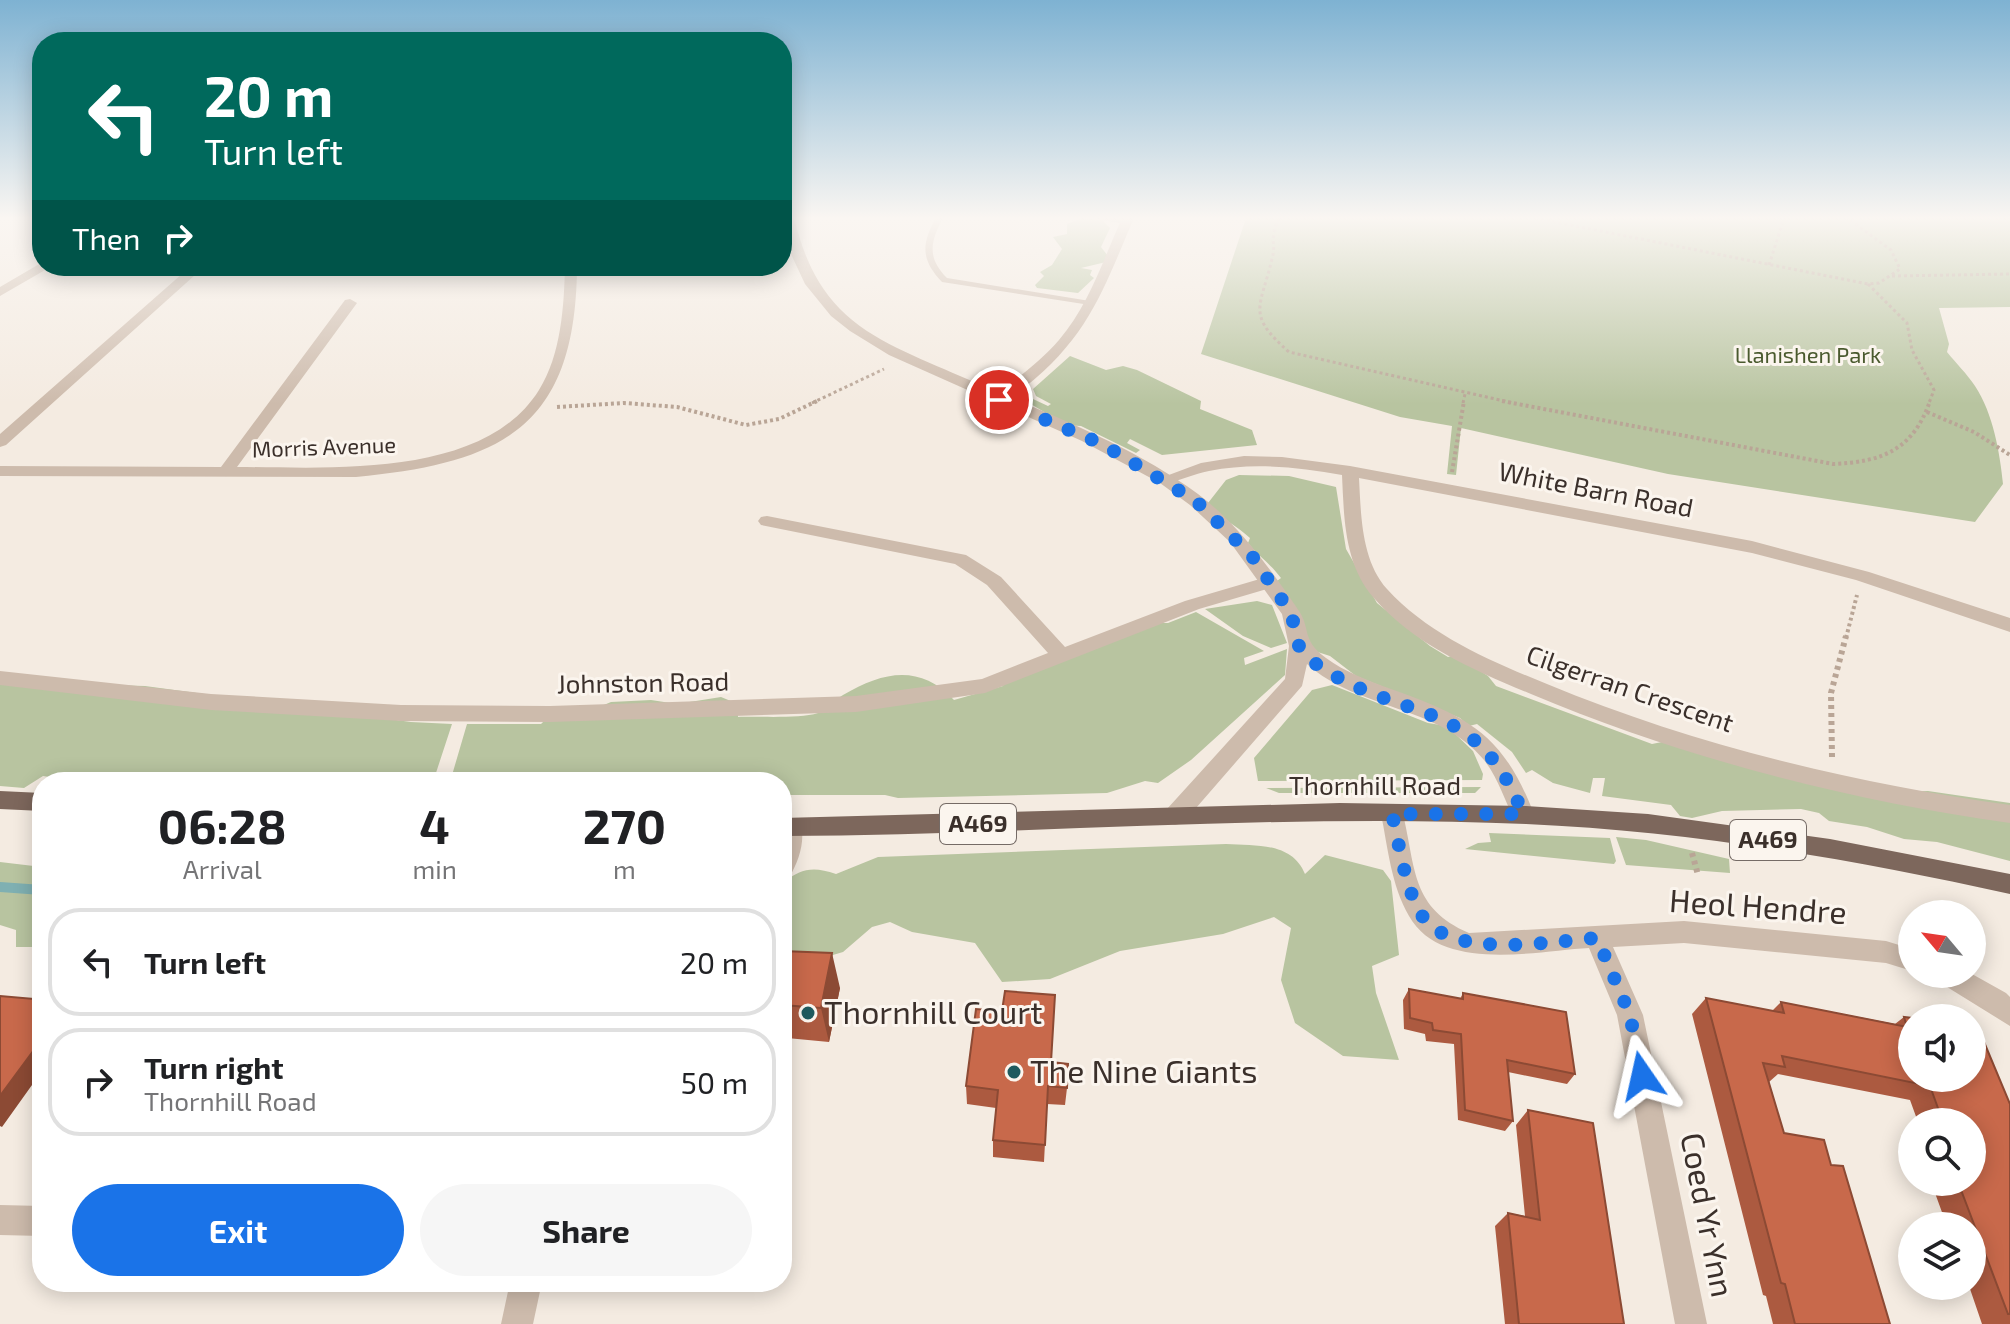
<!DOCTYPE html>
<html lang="en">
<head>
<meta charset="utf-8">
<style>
	:root { --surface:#fff; --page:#f6f6f6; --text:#202124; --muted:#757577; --line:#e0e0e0; --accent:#1a73e8 }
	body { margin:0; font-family:"Exo 2",sans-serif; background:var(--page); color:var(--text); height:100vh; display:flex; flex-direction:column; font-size:30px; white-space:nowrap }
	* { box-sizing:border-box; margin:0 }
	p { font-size:26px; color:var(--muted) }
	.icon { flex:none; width:44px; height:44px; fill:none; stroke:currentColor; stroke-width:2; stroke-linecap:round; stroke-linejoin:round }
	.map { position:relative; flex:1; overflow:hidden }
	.sheet { position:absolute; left:32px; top:772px; width:760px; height:520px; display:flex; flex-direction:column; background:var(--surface); border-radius:32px; box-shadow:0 4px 20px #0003 }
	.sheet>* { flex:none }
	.banner { position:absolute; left:32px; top:32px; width:760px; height:244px; border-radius:32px; box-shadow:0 4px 20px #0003; background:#00695c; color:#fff; overflow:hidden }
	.needle { width:52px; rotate:299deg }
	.tools { position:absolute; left:1898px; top:900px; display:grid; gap:16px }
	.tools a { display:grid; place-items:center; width:88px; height:88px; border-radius:50%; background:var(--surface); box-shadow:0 4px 20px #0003; font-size:40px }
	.pin { position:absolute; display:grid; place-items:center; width:68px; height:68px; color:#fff; margin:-34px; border:4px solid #fff; border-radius:50%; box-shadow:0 2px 8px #0007 }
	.me { position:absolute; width:88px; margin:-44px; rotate:349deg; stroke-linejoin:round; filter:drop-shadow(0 0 6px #0008) }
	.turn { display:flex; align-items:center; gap:28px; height:168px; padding:0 40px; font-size:36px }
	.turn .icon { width:104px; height:104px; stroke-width:2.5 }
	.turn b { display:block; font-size:56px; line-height:68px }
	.then { display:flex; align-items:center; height:76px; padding:0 40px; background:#0003; gap:16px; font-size:30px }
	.eta { display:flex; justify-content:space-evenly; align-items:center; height:136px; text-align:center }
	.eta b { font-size:48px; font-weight:700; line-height:56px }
	.cta { display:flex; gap:16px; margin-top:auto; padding:16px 40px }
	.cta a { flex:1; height:92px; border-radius:48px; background:var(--accent); color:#fff; font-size:32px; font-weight:700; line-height:92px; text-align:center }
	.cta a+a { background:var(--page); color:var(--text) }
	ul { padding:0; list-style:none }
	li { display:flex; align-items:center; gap:24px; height:108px; margin:0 16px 12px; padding:0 24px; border:4px solid var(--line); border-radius:32px }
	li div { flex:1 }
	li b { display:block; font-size:30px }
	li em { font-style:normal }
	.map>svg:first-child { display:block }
	.green { fill:#b8c4a0 }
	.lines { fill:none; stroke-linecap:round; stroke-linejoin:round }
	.stream { stroke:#7fb0b2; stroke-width:10 }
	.path-far2 { stroke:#b9a596; stroke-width:3; stroke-dasharray:3 3; stroke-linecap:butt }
	.path-far1 { stroke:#b9a596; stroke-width:4; stroke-dasharray:3 3; stroke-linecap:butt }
	.path { stroke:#b9a596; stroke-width:6; stroke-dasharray:4 4; stroke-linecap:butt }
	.service { fill:#cdbbac; fill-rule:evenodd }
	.minor { fill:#cdbbac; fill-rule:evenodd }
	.tertiary { fill:#cdbbac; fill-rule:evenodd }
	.primary { fill:#7d675c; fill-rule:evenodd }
	.wall { fill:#ac5a40 }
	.shaded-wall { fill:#8c4a34 }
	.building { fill:#c8694b; stroke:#8c4a34; stroke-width:2 }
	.route { stroke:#1a73e8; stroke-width:14; stroke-dasharray:0 25.2 }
	.poi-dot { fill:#1f5a5e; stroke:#fbf5ee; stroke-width:3 }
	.labels { text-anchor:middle; stroke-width:6; stroke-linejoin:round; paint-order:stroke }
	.far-park-label { font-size:22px; fill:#4a5a2e; stroke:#fbf5ee }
	.far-street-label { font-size:22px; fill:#3b302b; stroke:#fbf5ee }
	.shield { fill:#fbf5ee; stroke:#756b66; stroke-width:2 }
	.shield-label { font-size:24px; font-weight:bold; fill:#3b302b }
	.street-label { font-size:26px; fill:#3b302b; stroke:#fbf5ee }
	.near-street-label { font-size:32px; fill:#3b302b; stroke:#fbf5ee }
	.near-poi-label { font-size:32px; fill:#3b302b; stroke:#fbf5ee; text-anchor:start }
</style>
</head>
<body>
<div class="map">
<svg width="2010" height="1324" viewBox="0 0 2010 1324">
	<rect width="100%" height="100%" fill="#f4ebe1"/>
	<path class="green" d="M1081,218L1102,220L1110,228L1101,247L1108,256L1106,262L1081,268L1092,270L1090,275L1094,278L1078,293L1037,288L1035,285L1044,276L1040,272L1052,265L1062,249L1053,237L1067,234V224Z
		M1246,218H2010V307L1939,308L1949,344L1947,352C1956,363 1967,374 1975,386C1993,413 2000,453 2003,484L1975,522L1668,474L1461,428L1456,475L1447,474L1452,426L1400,417L1201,354Z
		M1070,356L1106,370L1123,366L1137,370L1201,401L1200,409L1252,430L1257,445L1162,455L1130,439L1127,443L1140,450L1136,453L1081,426L1066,425L1029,403L1033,399L1048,406L1051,404L1036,396L1033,389Z
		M1239,475L1289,476L1336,487L1346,549L1377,603L1430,646L1448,657L1456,655L1488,676L1496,686L1652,744L1662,742L1900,792L1928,791L2010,803V861L1937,842L1904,839L1867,827L1829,821L1819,813L1801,809L1722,811L1692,818L1680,816L1671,805L1602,796L1605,778H1593L1590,793L1553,783L1532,770L1526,773L1512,752L1477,724L1469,726L1460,718L1356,676L1330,656L1299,646L1277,581L1281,578C1271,564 1259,557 1248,543L1250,538C1235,524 1220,519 1208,503L1226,480Z
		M1257,601L1272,605L1287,643L1271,648L1243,636L1205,609Z
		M1196,612L1264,651L1244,658L1245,665L1287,649L1285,675L1191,760L1158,783L1145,781L1107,793L898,798L885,795H782V782H450L467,724H541L547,718L575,717L611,702L651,700L677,704L721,697L738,704V717C759,716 799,719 818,713C827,710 835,700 843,695C884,671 920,664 954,700L1003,686L1004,683L1157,623H1168Z
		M0,682L145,686L411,722L452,724L433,782H82L43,776L24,788L0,786Z
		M1332,685L1428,723L1447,726L1473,751L1483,774L1482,780L1258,781L1254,758L1312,690Z
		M1481,787L1475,793H1279L1266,788Z
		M1489,833L1610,838L1616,861L1614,864L1465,849L1478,843L1491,842Z
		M1616,837L1646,840L1729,859L1730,873L1626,865Z
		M1226,844C1256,846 1292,842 1305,874L1325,855L1383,870L1391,881L1399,955L1372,966L1376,993L1399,1060L1343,1056L1295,1023L1281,980L1291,928L1274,917L1223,934L1120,951L1050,979L1002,982L975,943L912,932L890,922L872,927L843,952L806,963L782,949V883C802,868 813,866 836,874L878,857Z
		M0,862L42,867V947H16V930L0,925Z"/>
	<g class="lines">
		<path class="stream" d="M0,887L42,890"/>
		<path class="path-far2" d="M1279,218C1268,242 1277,241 1272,259C1260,309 1246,314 1289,352L1513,403
			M1535,218L1868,284L1879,283L1900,269L1891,250L1847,218
			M1769,265L1784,218
			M1892,276L2010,274
			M1868,284L1907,323L1912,350L1934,390L1929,403
			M812,403L884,369
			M1463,403L1465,394"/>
		<path class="path-far1" d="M1502,401L1833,464C1882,462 1913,450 1930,401
			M557,407L624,403L677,407L746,425L779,419L817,401
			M1927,412L1974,432L2010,455
			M1452,472L1464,401
			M1846,638L1857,595"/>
		<path class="path" d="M1832,757L1831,693L1846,636
			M1692,853L1698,875"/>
		<path class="service" d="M936,218H943C930,242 927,258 947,278L1090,301L1094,303L1090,305L942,282C921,260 921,244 936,218Z
			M1090,218H1115L1130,222L1126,224Z"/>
		<path class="minor" d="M1122,218H1134C1103,290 1089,336 1025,387C1015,395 1006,406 994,403V397C1016,379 1040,362 1059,340C1089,305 1103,260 1122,218Z
			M41,263L42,266H52L0,296V287Z
			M191,266H205L6,445L0,447V434Z
			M565,266H577C576,426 504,463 356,477L0,476V466L221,467L345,300L350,299L357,303L237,467C327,467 483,480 539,390C561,355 564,307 565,266Z
			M1244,456L1282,457L1350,466L1752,541L1869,572L2010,618V632L1856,580L1752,553L1359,478C1361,514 1361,560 1387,589C1429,635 1490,661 1547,684C1694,745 1853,783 2010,805V823C1847,800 1683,758 1531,694C1475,671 1413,644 1373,597C1344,563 1344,517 1342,475C1298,467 1253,462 1209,471C1194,474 1180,480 1166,484L1158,479L1201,463Z
			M767,516L966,555L1001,577L1065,647L1185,601L1270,576L1279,582L1277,586L1199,609L985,693L856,712L550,722L401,721L211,710L0,685V671L211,694L401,705L550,706L856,696L982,679L1048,653L987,585L955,564L761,525L758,521L761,517Z
			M1392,805L1400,808L1403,814C1416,869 1411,908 1469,933L1684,921L1886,941L1912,949V971L1886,963L1684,943L1613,947L1643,1015L1707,1324H1675L1617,1015L1589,948C1535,951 1441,973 1409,916C1391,885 1388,848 1381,814L1384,808Z
			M1935,974H1972L2006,993L2010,997V1026L1939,982Z
			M0,1205L42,1206V1236L0,1235Z"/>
		<path class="tertiary" d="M782,218H794C803,253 814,282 840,309C871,341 920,358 960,376C1040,411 1127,442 1198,494C1238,524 1269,567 1297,608C1312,628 1300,639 1326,658C1345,672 1369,681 1391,689C1469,717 1503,734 1534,814L1531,820L1523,823L1515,820C1504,800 1499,779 1484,760C1439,705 1358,710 1307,664L1302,686L1183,823L1175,825L1167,823L1164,816L1167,809L1285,679L1289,646L1282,614L1230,542L1190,505L1160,483L1082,441L889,355L850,331L831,316L805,284L790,252Z
			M791,818L799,820C807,837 799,861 790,876L782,879V822Z
			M510,1282H542L533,1324H501Z"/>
		<path class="primary" d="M0,791L42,793V811L0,809Z
			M1340,803L1526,806L1648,814L1830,839L2010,874V894C1850,859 1689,831 1526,824C1278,813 1030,835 782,836V818Z"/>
	</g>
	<path class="wall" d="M782,951L840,988L829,1042L787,1038L782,1062Z
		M1409,989L1460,999L1463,993L1575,1074L1567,1084L1508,1072L1513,1121L1505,1131L1458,1120L1454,1044L1426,1041L1425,1034L1404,1029L1403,1000Z
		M1706,998L1772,1011L1781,1002L1895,1024L1904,1017L2010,1104V1324H1982L1969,1286H1972V1226H1947L1931,1182H1972V1122H1918L1910,1100L1778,1074L1769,1082L1784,1133L1831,1165L1890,1324H1773L1766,1296L1763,1295L1692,1014Z
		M1051,1062L1067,1088L1065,1105L1047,1104L1044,1162L993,1157V1140L996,1108L967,1104L966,1086Z
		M1528,1110L1624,1324H1505L1495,1226L1508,1213L1525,1216L1516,1125Z"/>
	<path class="shaded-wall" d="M832,953L840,988L829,1042L821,1008Z
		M782,1022L787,1038L782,1062Z
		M42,1039V1071L2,1127L0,1126V1096Z"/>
	<path class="building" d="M782,951L832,953L821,1008L782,1005Z
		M1409,989L1463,999V993L1566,1012L1575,1074L1507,1060L1513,1121L1465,1110L1461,1034L1433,1030L1432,1023L1410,1018Z
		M40,990H42V1039L0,1096V996L34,999Z
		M1005,991L1055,995L1051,1062L1068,1064L1067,1088L1048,1086L1045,1145L993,1140L998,1090L966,1086L976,1009L1002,1011Z
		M1706,998L1784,1013L1781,1002L1907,1027L1904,1017L1912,1018V1078H1972V1029L1979,1030L2010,1104V1314H2008L1958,1182H1972V1122H1943L1930,1086L1782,1056L1785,1067L1763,1063L1784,1133L1824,1140L1831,1165L1843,1166L1890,1324H1795L1785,1284L1781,1283Z
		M1528,1110L1593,1123L1624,1324H1519L1508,1213L1540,1220Z"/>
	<linearGradient id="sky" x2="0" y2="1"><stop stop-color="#7eb2d2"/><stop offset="0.54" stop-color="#faf6f2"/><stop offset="1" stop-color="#faf6f2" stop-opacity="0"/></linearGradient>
	<rect width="2010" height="404" fill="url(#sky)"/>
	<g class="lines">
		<path class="route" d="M999,400L1102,444L1196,501L1252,556L1291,613L1299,646L1316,664C1404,725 1475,693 1523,814H1392C1400,846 1404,885 1421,914C1449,961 1552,941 1597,938L1630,1015L1642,1076"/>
	</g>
	<g class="poi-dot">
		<circle cx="808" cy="1013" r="8"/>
		<circle cx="1014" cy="1072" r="8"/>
	</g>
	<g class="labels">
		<g class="far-park-label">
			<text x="1808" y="363">Llanishen Park</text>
		</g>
		<g class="far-street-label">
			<text transform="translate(324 447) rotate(-2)" y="8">Morris Avenue</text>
		</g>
		<g class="shield">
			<rect x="940" y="804" width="76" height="40" rx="6"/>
			<rect x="1730" y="820" width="76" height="40" rx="6"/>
		</g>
		<g class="shield-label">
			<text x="978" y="832">A469</text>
			<text x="1768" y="848">A469</text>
		</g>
		<g class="street-label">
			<text transform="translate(1596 490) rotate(11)" y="9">White Barn Road</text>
			<text transform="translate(643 683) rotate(-1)" y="9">Johnston Road</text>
			<text transform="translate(1630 689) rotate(19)" y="9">Cilgerran Crescent</text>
			<text x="1375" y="795">Thornhill Road</text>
		</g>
		<g class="near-street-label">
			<text transform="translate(1758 907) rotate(4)" y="11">Heol Hendre</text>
			<text transform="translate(1707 1215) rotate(79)" y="11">Coed Yr Ynn</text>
		</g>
		<g class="near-poi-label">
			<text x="824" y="1024">Thornhill Court</text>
			<text x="1030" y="1083">The Nine Giants</text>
		</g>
	</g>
</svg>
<div class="tools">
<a><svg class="needle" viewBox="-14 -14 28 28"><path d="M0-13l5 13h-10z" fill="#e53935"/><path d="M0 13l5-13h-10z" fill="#757577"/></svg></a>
<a><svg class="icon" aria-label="sound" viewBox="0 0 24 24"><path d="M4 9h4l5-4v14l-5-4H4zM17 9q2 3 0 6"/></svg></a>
<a><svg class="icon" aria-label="search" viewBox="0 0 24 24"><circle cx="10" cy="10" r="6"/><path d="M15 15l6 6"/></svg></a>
<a><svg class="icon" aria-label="layers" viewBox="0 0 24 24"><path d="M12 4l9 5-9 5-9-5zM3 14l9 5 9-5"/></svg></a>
</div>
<div class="pin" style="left:999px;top:400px;background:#d93025"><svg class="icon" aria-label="arrive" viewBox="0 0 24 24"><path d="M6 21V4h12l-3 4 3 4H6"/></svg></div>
<svg class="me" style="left:1642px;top:1076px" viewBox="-20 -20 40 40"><path d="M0-17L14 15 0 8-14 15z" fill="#1a73e8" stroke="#fff" stroke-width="4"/></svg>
<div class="banner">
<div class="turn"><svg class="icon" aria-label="left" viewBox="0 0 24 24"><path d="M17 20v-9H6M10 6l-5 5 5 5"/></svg><div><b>20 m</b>Turn left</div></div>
<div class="then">Then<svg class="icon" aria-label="right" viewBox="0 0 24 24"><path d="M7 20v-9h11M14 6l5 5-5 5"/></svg></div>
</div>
<section class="sheet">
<div class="eta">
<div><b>06:28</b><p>Arrival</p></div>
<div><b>4</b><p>min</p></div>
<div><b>270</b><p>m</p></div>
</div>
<ul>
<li><svg class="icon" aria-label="left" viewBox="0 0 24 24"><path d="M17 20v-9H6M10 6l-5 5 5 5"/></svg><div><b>Turn left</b></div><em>20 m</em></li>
<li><svg class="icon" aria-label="right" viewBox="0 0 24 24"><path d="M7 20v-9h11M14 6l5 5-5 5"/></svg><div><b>Turn right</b><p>Thornhill Road</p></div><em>50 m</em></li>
</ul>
<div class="cta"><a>Exit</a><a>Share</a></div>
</section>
</div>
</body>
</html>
